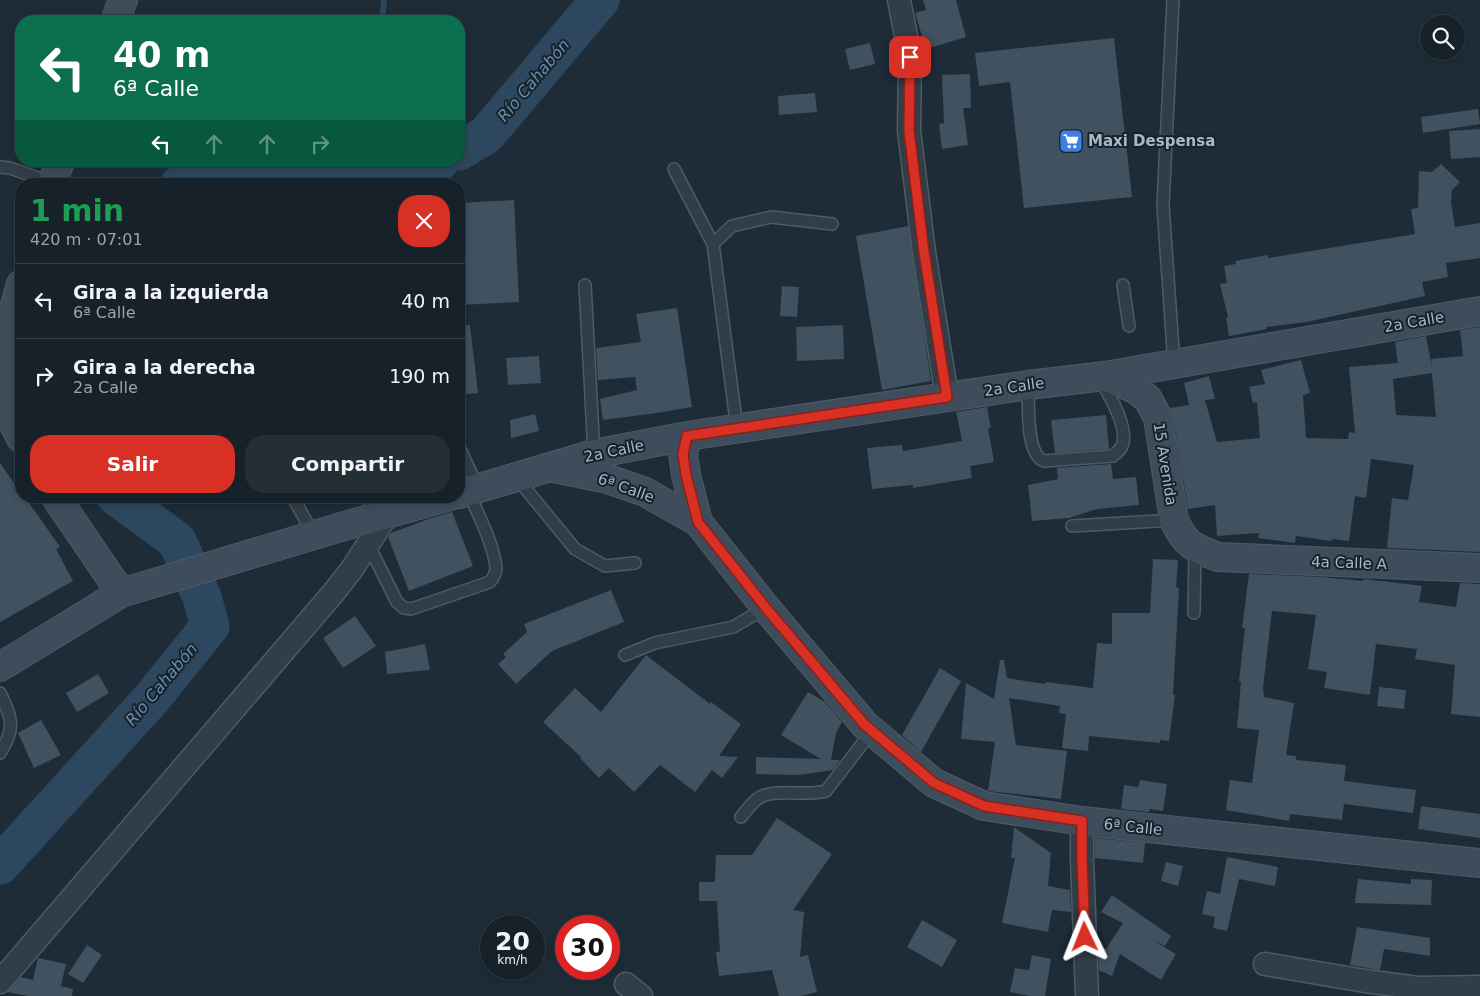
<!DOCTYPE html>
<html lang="es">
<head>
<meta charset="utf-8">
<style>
	:root { --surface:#162129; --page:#232e35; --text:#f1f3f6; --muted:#9ea3a8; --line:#353e46; --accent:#d93025 }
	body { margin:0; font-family:"DejaVu Sans",sans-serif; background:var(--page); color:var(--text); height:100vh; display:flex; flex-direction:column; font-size:19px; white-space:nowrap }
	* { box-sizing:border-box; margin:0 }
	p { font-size:16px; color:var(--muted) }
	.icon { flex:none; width:28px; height:28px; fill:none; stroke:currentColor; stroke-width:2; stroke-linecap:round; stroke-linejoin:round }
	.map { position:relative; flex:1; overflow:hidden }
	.sheet { position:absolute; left:15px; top:178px; width:450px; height:325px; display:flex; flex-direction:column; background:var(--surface); border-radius:20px; box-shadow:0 2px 8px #0003,0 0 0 1px var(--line) }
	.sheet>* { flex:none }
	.guide { position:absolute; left:15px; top:15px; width:450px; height:152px; border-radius:20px; box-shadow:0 2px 8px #0003,0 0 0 1px var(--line); background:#0b6e4f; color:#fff; overflow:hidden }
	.controls { position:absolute; left:1420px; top:15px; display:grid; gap:10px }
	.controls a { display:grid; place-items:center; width:45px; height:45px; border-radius:50%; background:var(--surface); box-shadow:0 2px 8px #0003,0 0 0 1px var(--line); font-size:25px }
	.speed { position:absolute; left:480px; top:915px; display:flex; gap:10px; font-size:25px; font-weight:700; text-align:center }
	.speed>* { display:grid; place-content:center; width:65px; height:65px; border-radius:50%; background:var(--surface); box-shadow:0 2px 8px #0003,0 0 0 1px var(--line); line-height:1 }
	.speed small { font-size:12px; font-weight:400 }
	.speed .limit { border:8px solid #d22; background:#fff; color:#111 }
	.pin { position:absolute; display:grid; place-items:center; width:42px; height:42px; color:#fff; margin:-21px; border-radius:10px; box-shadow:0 2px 8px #0006 }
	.me { position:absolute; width:55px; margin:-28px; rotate:358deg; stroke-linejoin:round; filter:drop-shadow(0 0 4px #0008) }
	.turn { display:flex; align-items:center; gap:18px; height:105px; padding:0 15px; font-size:22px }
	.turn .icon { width:65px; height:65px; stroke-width:2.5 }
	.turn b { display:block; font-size:35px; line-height:42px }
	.lanes { display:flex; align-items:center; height:48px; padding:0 15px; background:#0003; justify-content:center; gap:25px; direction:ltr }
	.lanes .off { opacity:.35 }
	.round { display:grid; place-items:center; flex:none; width:52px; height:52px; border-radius:20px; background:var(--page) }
	.summary { display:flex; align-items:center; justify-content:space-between; height:85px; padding:0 15px }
	h1 { font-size:30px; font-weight:700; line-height:38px; color:#1e9e55 }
	.primary-button { display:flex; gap:10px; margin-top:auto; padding:10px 15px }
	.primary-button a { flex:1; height:58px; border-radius:20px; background:var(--accent); color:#fff; font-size:20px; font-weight:700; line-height:58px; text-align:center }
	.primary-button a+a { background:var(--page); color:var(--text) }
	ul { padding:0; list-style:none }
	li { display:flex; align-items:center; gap:15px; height:75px; padding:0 15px; border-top:1px solid var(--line) }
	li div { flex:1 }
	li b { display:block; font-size:19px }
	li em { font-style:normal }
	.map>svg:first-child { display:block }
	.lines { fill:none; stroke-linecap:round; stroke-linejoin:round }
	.stream { stroke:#2d485e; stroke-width:6 }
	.river { stroke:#2d485e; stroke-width:39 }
	.building { fill:#40515f; fill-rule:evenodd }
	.service-casing { stroke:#4e5b66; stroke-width:14 }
	.minor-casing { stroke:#4e5b66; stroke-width:25 }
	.secondary-casing { stroke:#4e5b66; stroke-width:30 }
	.service { stroke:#313d47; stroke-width:11 }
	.minor { stroke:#313d47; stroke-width:22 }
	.secondary { stroke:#3e4d5b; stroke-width:28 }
	.route-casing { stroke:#8d1f18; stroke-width:12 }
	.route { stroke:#d93025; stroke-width:9 }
	.labels { text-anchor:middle; stroke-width:4; stroke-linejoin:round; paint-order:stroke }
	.poi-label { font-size:15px; font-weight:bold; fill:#aab8c5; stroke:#17222c; text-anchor:start }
	.street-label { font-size:15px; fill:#aab8c5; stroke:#17222c }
	.water-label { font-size:16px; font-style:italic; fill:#688eac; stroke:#17222c }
</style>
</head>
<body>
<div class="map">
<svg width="1480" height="996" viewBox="0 0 1480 996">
	<rect width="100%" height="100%" fill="#1d2c37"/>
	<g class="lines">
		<path class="stream" d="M382,21L384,0
			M387,161L388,172"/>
		<path class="river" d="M459,151L486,135L600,0
			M180,184L193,176L286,165L388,172L431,166L440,161
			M0,865L152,698L210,626L202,597L177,541L116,496"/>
	</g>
	<path class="building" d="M923,0H956L966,37L926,49L915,13L926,10Z
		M1114,38L1132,197L1024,208L1010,82L979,86L975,53Z
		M870,43L875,64L850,70L845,49Z
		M970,74L971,108H963L968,145L942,149L939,124L944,123L942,75Z
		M815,93L817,112L779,115L778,96Z
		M1478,109L1480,124L1423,133L1421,117Z
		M1480,129V157L1451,159L1449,131Z
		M1441,164L1460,182L1452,190L1451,202L1455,227L1480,223V258L1446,263L1448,277L1422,282L1425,296L1307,322L1266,327L1267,329L1229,336L1226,318L1228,317L1220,284L1227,283L1224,266L1236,264L1235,261L1268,255V258L1415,234L1411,209L1418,208L1419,171L1432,172Z
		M514,200L519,302L459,305V203Z
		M908,226L931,381L882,390L856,236Z
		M782,286L799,287L797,317L780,316Z
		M677,308L692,407L657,413L603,420L600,399L637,390L635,377L598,380L596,348L641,342L636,314Z
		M459,325H470L478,393L459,395Z
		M843,325L844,359L797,361L796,327Z
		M1480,327V552L1387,548L1392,498L1408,500L1414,465L1371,459L1366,498L1355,496L1349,541L1332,539L1331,541L1296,536L1295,543L1258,538L1259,533L1217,536L1215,505L1188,509L1173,416L1170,408L1189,405L1184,383L1209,376L1215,399L1205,400L1217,442L1260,438L1257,402L1253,403L1249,387L1265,384L1261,370L1301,360L1310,393L1303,395L1306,438L1348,439L1349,432L1355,433L1349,367L1398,363L1395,342L1426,336L1432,368L1431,359L1463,356L1460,330ZM1432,373L1436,417L1396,415L1393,379Z
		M539,356L541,383L508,385L506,358Z
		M987,407L991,428H988L994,462L970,466L972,478L913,488V485L872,489L867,448L902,445L903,451L962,441L956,412Z
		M535,414L539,431L511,438L510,420Z
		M1106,415L1109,449L1055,453L1051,420Z
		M0,463L21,493V496H24L37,514L60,547L56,549L73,581L0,622Z
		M1111,464L1113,479L1136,477L1139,505L1097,509L1069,518L1032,521L1028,485L1058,479L1057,468Z
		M452,512L473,566L409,591L388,537L391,533L431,518Z
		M1153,559L1178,560L1176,587L1179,588L1173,695H1175L1169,741L1160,740V743L1089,736L1088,751L1062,748L1066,714L1059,713L1060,706L1009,698L1016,745L1067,751L1061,799L988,791L995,742L961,739L966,683L994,699L1000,660H1004L1007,678L1045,684L1046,682L1093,688L1097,643L1112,644V613H1150Z
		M1249,574L1322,577L1363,581L1364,579L1407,584L1422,586L1419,602L1456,607L1460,583L1480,584V717L1451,714L1455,665L1415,659L1417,649L1376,644L1370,695L1324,688L1327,672L1308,669L1316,615L1272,611L1263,688L1264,697L1294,703L1286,755L1296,756V760L1346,765L1344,781L1416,790L1413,813L1344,804L1342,820L1290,814L1289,821L1226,810L1230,780L1252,783L1259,730L1237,728L1241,682L1239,681L1245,628H1242Z
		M611,590L624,622L552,651L516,684L498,664L506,657L503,654L527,632L524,624Z
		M355,616L376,646L343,668L323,638Z
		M425,644L430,670L387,674L385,652Z
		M646,655L710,704L711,702L741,724L719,756L738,757L722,778L712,770L695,792L660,765L634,792L609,768L599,778L580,758L581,757L543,722L575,688L601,712Z
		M940,668L961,681L921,752L902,735Z
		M98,674L109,693L77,712L66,693Z
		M1379,687L1406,690L1404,709L1377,706Z
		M808,692L825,702L842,722L836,733L831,760H840L833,770L799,775L756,774V757L821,759L781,735Z
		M41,720L61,755L34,768L18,733Z
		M1140,780L1167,784L1163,811L1150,809L1149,812L1121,809L1124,785L1138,787Z
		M1421,806L1480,814V838L1418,829Z
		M777,818L832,854L793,910L804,912L800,957L808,955L817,992L801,996H779L772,970L719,976L716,952H720L717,901H699V882H715L716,855H752Z
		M1014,827L1051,853L1048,886L1070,890L1071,912L1052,910L1048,932L1002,923L1015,858H1011Z
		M1095,838L1145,843L1143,863L1095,858Z
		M1227,857L1278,867L1275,886L1239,879L1227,931L1213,928L1215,917L1202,914L1207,891L1220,894Z
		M1166,862L1183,866L1178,886L1161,881Z
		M1358,879L1411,884V879L1432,880L1431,905L1355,903Z
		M1112,895L1171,936L1165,946L1154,941L1176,954L1161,980L1120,954L1112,976L1099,970L1098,946L1106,949L1123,923L1101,912Z
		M922,920L957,940L942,967L907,947Z
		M1357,927L1430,938V956L1384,949L1380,970L1350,965Z
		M87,945L102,955L83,983L68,974Z
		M1032,955L1051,959L1045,996H1030L1010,992L1015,968L1029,970Z
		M38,958L66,964L61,986L73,989L72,996H28L8,992L21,977L33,980Z"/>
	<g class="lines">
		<g class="service-casing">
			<path id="service" d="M1173,0L1163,205L1174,364
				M0,167L10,168L52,183
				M674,169L713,244
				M585,285L594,454
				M1123,285L1129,326
				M1028,385C1029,402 1025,454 1044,461L1113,456C1115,454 1119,451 1121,448C1131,430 1109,395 1100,379
				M737,429L713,244L732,226L771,217L832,224
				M459,447L478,488
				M516,477L575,549L605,566L635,563
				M292,496L314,535
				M368,496L373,519
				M1072,526L1174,520
				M368,544L397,602L404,608L411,609L490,582C494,577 496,573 496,567C493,543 478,514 468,491
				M1194,613L1195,548
				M625,655L655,643L733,627L766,608
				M0,693C12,718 16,728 0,753
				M741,817C746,811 751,804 757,799C773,787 806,797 826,791L872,731"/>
		</g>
		<g class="minor-casing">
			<path id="minor" d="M899,0L910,57L909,131L924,252L947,397
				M1082,821V858L1087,996
				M1265,964L1365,981L1418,988L1480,987
				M0,982L334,592L352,569L387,515
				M626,984L641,996"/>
		</g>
		<g class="secondary-casing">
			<path id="secondary" d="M115,21L123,0
				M52,184L60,161
				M21,284L9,326L8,413L21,438
				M1105,376L1135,389L1148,399L1158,418L1174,520C1185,545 1194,548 1218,557L1480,568
				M687,436L683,454L686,475L698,522
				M549,467L608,479L645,492L698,522L766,608L865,725L934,783L984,806L1082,821L1480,863
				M459,494L594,454L687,436L1028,385L1105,376L1480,311
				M55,496L121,593
				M0,667L121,593L341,527L450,496"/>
		</g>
		<use href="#service" class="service"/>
		<use href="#minor" class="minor"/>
		<use href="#secondary" class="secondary"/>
	</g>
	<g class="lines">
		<g class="route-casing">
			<path id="route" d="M910,57L909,131L924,252L947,397L687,436L683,454L686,475L698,522L766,608L865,725L934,783L984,806L1082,821V858L1085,937"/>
		</g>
		<use href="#route" class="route"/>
	</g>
	<defs>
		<g id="supermarket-square" transform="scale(1.25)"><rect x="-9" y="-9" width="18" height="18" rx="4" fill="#3f7fe0" stroke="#17222c"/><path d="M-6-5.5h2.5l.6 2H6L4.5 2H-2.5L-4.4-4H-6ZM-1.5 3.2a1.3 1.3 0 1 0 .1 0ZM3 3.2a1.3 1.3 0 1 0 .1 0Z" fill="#fff"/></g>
	</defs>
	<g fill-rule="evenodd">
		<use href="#supermarket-square" x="1071" y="141"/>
	</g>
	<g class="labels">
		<g class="poi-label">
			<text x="1088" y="146">Maxi Despensa</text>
		</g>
		<g class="street-label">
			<text transform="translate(1414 322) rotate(-10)" y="5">2a Calle</text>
			<text transform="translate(1014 387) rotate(-8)" y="5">2a Calle</text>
			<text transform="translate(614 451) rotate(-12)" y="5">2a Calle</text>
			<text transform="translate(1165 464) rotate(81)" y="5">15 Avenida</text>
			<text transform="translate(626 488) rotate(20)" y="5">6ª Calle</text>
			<text transform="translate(1349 563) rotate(2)" y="5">4a Calle A</text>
			<text transform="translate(1133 827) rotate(6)" y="5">6ª Calle</text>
		</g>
		<g class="water-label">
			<text transform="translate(533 80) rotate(-50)" y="6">Río Cahabón</text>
			<text transform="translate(161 684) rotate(-50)" y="6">Río Cahabón</text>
		</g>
	</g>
</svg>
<div class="controls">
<a><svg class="icon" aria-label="search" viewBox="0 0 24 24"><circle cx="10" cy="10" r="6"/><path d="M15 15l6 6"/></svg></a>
</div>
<div class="speed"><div>20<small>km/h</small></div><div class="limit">30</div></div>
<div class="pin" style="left:910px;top:57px;background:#d93025"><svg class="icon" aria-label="arrive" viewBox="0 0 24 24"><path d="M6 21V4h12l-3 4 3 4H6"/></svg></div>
<svg class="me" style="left:1085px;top:937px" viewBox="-20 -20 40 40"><path d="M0-17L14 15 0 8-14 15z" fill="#d93025" stroke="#fff" stroke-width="4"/></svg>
<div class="guide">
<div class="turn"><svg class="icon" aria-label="left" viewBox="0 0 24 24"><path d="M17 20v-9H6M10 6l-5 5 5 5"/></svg><div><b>40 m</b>6ª Calle</div></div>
<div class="lanes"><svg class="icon" aria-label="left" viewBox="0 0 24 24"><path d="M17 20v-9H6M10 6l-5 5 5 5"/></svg><svg class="icon off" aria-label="ahead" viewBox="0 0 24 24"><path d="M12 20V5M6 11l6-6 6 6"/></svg><svg class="icon off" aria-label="ahead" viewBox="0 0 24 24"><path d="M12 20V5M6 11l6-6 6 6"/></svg><svg class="icon off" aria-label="right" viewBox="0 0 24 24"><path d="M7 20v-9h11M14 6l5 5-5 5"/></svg></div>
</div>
<section class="sheet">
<div class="summary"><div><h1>1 min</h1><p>420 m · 07:01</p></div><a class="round" style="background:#d93025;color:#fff"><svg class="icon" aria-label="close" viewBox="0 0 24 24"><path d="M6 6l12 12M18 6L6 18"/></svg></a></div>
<ul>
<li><svg class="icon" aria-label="left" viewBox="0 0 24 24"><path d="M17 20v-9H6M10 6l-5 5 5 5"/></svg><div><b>Gira a la izquierda</b><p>6ª Calle</p></div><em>40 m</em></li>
<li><svg class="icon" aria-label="right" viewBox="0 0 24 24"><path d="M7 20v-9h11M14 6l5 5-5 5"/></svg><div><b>Gira a la derecha</b><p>2a Calle</p></div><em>190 m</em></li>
</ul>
<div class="primary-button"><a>Salir</a><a>Compartir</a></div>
</section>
</div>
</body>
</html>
